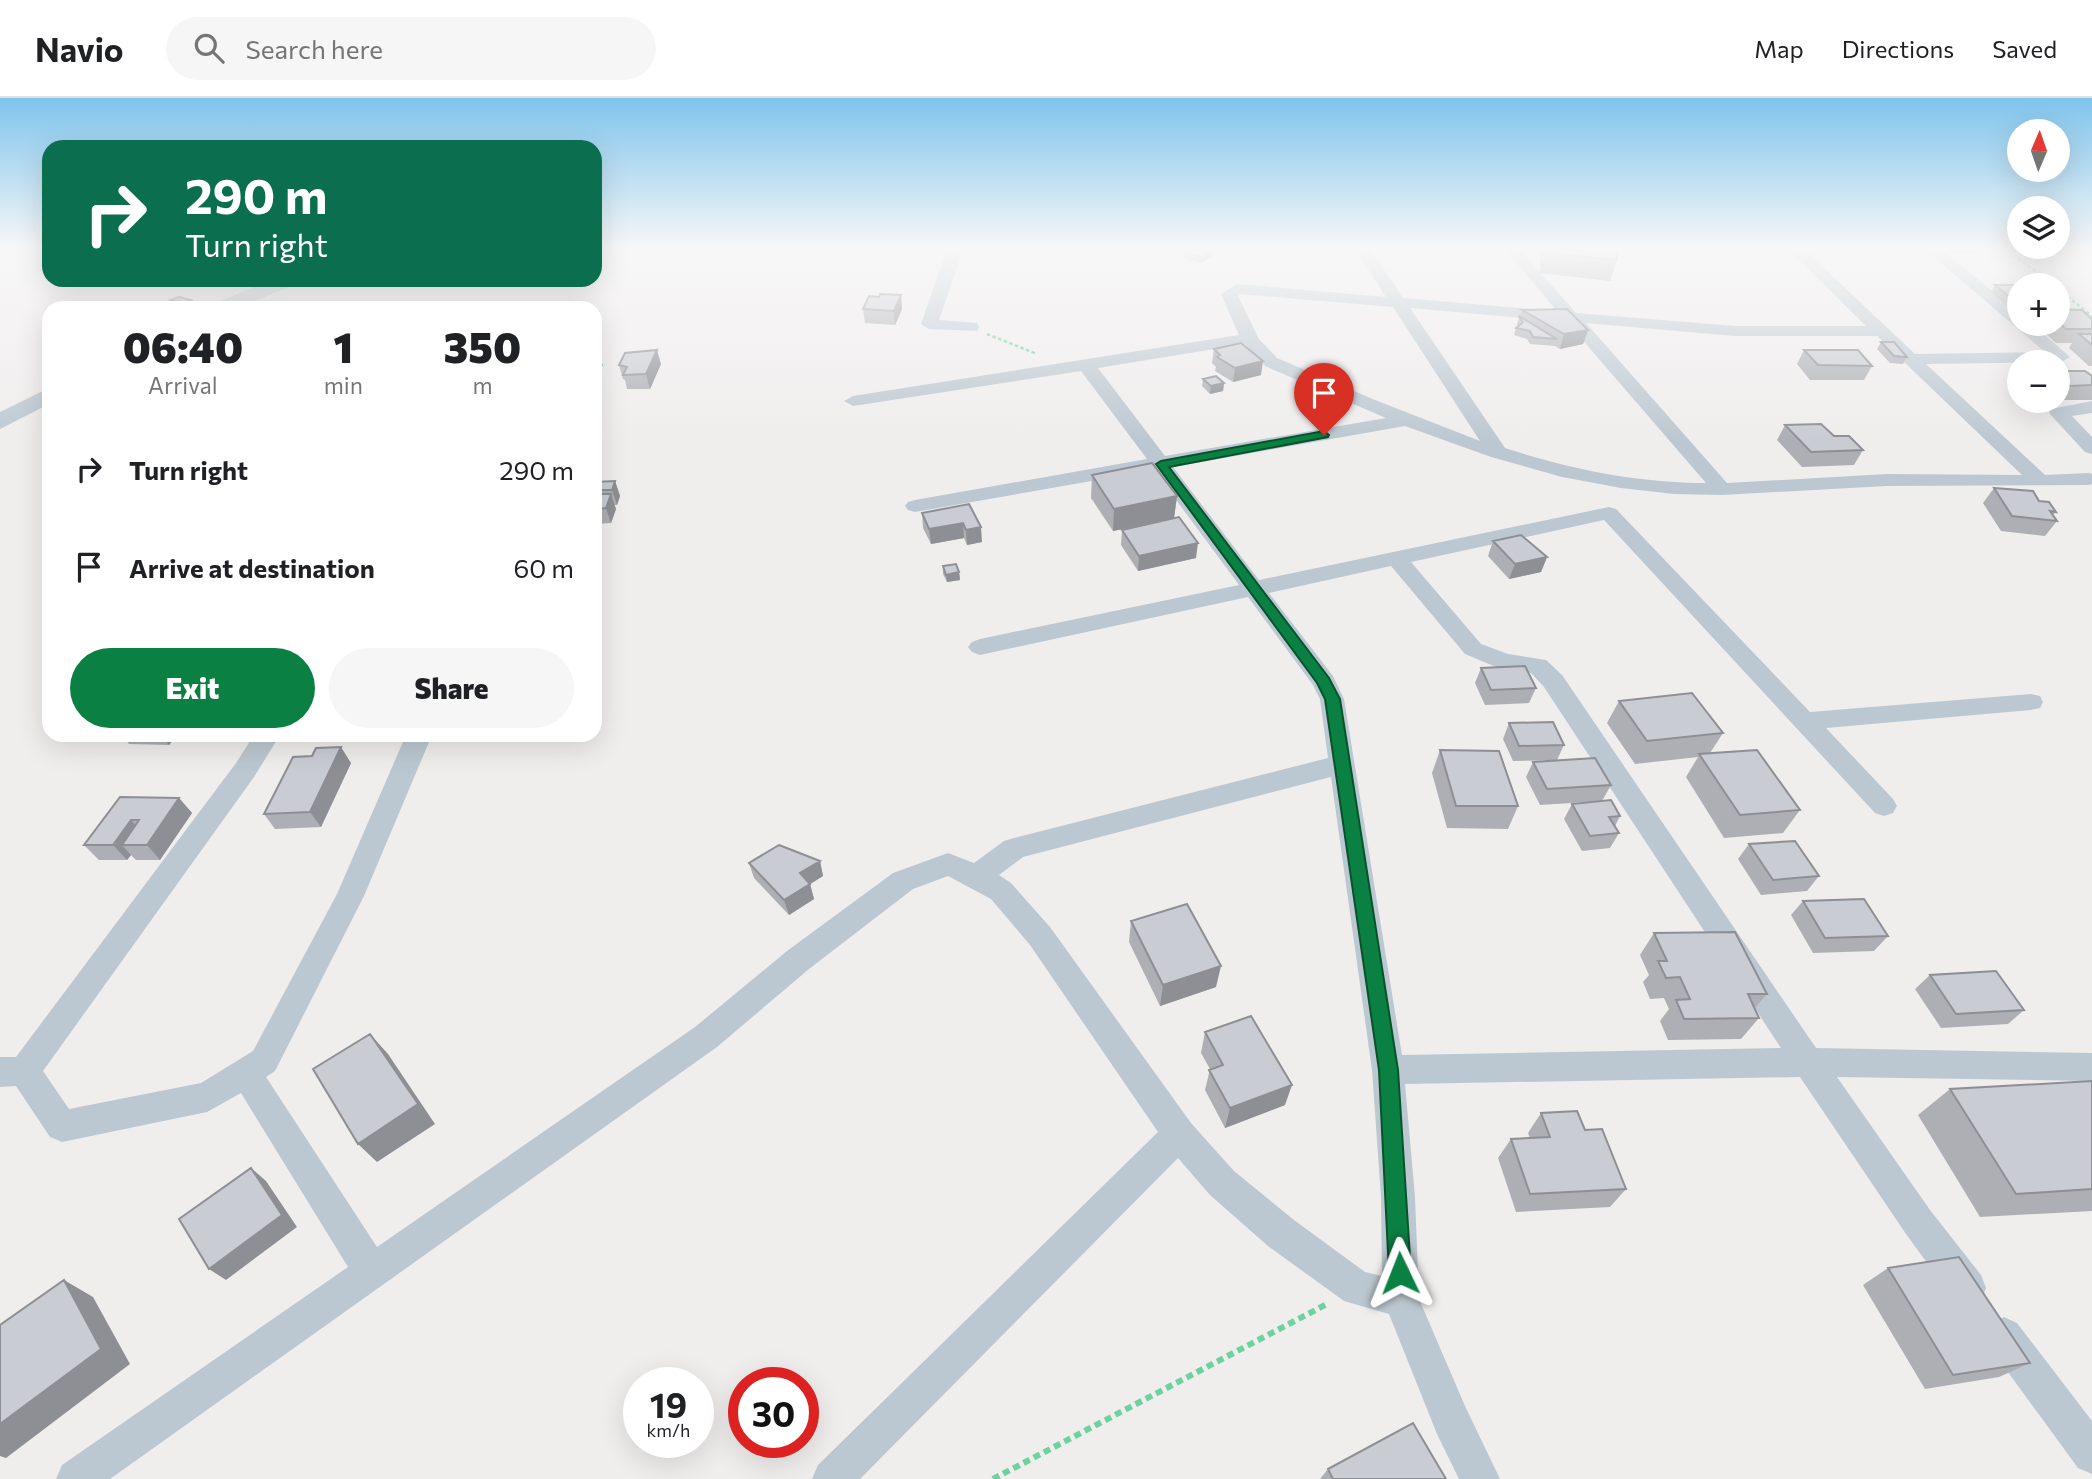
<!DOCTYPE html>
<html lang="en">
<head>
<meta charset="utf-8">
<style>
	:root { --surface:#fff; --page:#f6f6f6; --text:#202124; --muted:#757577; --line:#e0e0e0; --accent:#0b8043 }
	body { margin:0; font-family:Commissioner,sans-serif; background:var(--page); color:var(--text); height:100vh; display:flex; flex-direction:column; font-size:26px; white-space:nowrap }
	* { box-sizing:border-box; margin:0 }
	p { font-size:23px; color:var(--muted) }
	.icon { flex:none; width:38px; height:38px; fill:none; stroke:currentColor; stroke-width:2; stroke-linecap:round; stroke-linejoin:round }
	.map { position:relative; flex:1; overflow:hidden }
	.details { position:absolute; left:42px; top:203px; width:560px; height:441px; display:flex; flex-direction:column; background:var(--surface); border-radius:21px; box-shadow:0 7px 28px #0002 }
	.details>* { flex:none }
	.guide { position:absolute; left:42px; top:42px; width:560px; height:147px; border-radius:21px; box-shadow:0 7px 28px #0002; background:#0b6e4f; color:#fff; overflow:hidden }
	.needle { width:46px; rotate:2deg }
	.fabs { position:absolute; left:2007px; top:21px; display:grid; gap:14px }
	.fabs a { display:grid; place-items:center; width:63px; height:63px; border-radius:50%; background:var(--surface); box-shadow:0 7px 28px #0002; font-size:35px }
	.speed { position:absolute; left:623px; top:1269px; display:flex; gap:14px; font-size:35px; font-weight:700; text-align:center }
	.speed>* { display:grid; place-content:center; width:91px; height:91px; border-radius:50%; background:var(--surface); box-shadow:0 7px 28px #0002; line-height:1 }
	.speed small { font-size:18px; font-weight:400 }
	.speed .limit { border:10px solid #d22; background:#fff; color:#111 }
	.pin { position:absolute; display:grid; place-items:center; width:60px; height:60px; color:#fff; margin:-72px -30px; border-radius:50% 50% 50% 0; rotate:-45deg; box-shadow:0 0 7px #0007 }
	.pin .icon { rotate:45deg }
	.me { position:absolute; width:77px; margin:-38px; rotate:358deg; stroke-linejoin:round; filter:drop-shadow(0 0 5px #0008) }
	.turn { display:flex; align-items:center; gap:24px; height:147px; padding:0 28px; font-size:32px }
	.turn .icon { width:91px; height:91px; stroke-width:2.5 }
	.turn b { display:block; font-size:49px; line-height:60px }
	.eta { display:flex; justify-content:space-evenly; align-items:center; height:119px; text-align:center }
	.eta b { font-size:42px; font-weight:800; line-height:49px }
	.cta { display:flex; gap:14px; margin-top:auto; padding:14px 28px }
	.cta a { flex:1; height:80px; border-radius:42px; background:var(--accent); color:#fff; font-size:28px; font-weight:800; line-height:80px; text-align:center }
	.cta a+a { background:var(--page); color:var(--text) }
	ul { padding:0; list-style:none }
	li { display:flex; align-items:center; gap:21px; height:98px; padding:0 28px }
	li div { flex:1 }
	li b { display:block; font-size:26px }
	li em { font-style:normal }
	header { display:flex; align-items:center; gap:42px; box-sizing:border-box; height:98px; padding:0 35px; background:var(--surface); border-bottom:2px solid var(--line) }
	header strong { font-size:33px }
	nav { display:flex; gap:38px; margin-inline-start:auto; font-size:24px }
	.search { width:490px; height:63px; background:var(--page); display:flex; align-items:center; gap:18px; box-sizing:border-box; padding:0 24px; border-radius:38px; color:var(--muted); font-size:26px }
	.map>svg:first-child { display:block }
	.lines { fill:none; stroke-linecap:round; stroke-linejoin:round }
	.path-far1 { stroke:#6dd2a0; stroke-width:2.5; stroke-dasharray:3.5 2.5; stroke-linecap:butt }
	.path { stroke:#6dd2a0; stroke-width:6; stroke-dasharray:7 4.5; stroke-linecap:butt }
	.minor { fill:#bcc8d1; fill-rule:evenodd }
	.tertiary { fill:#bcc8d1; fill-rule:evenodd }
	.wall { fill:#adafb5 }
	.shaded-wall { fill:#8d8f94 }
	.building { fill:#c9ccd3; stroke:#8d8f94; stroke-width:2 }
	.route { fill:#0b8043; stroke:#07532c; stroke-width:2 }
</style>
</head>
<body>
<header>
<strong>Navio</strong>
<div class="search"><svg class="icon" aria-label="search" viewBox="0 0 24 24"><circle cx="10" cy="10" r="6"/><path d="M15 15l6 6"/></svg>Search here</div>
<nav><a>Map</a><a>Directions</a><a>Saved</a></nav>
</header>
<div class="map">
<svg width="2092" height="1381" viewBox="0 0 2092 1381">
	<rect width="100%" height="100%" fill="#f0eded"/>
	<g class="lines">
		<path class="path-far1" d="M2004,149L2053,187
			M2058,191L2092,218
			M279,207L310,210
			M987,236L1037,256
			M595,267H603"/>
		<path class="path" d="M993,1381L1327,1206"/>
		<path class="minor" d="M0,149H49V154L0,155Z
			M948,149H964L939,222L977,225L979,229L977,233L929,231L921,226Z
			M1354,149H1369L1403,200L1557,213L1503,149H1518L1576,215L1735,228H1866L1786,149H1802L1915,256L2045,254L1922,149H1938L2020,215V226H2032L2070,259L2061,264L1926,266L2045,377L2089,375L2092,376V386L2089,387L1887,388L1722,397L1674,396L1621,390L1562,379L1491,359L1405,328L1173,369L1259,482L1609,409L1616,411L1810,614L2031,596L2040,598L2043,604L2040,610L2031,612L1826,630L1893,701L1897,708L1893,715L1884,718L1875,715L1604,422L1411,464L1481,546L1508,556L1546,562L1562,577L1816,950L2092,955V983L1837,979L1930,1112L1981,1177L1986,1190L1981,1203L1968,1208L1955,1203L1906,1136L1800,979L1405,986L1415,1099L1419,1201L1465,1308L1500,1381H1459L1437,1336L1389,1216L1344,1203L1268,1148L1210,1097L1178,1060L860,1381H812L818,1367L1158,1034L1030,847L991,801L948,778L913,791L809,871L717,949L110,1381H56L62,1367L348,1169L241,995L207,1014L62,1044L50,1039L16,988L0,989V959H16L236,665L254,637H280L254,679L43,973L69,1011L201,985L253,953L337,796L406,637H432L364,798L275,973L266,979L377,1149L695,929L787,853L893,775L948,755L974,765L1004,743L1014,740L1328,660L1320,601L1313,587L1248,499L980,557L972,554L968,549L972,544L980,541L1239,487L1154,372L915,414L908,412L905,408L908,404L915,402L1147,361L1081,273L853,308L844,303L853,298L1239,237L1221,196L1237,186L1386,199ZM1240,196L1393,209L1480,343L1375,302L1277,260L1259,241L1238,198ZM1410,210L1567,224L1706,385C1638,385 1569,371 1505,350ZM1586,225L1735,238H1877L2022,377L1887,376L1727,385ZM1245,246L1265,268L1386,320L1165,358L1098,270ZM1391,468L1465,556L1496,569L1531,575L1544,589L1781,950L1402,957L1344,601L1333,578L1269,495ZM1331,679L1372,972L1381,1099L1382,1178L1365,1174L1294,1122L1234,1073L1191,1025L1050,829L1011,785L999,777L1023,759Z
			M2092,303V315L2072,318L2092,339V356L2085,354L2049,315L2051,311Z
			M2004,1219L2017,1225L2092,1323V1376L2078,1370L1991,1251L1985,1238L1991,1225Z"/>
		<path class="tertiary" d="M271,182H299L296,186L238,210H210L213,206Z
			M49,290V306L0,331V314Z"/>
	</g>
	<path class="wall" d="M1541,149H1616L1617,162L1610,183L1540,175V153Z
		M1945,149H1983L1979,155H1952Z
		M1213,151L1212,158L1201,165L1184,160V154Z
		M1995,187L2020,192V207H2006L1991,194Z
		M901,197L902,211L895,227L865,225L863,211L879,199Z
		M171,202L195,209L193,210L175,209Z
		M2058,211L2092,221V268H2089L2069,250L2072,245H2056L2035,226H2058Z
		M1522,212L1588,232L1583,246L1560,251L1555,248L1530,246L1527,241L1514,237L1516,230L1519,228L1517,226Z
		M1881,244L1907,259L1903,266L1890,265L1877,251Z
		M1214,251L1261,277L1233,284L1215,273L1216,269L1212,265Z
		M1804,252L1872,268L1864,282H1810L1797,266Z
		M661,266L650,291H627L625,282L623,281L619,267Z
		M2058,273L2092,278V302H2060L2058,301Z
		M1203,281L1224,285L1223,293L1210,296L1202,288Z
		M1785,327L1834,338L1863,352L1854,367L1802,369L1777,342Z
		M1092,377L1177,398L1174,420L1196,460L1138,473L1121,447L1122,432L1155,425L1113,433L1091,400Z
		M615,383L620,398L617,407H614L616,411L611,425L595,426V384Z
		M1994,390L2039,403L2056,414L2053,417L2057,423L2045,438L2001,433L1983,405Z
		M969,406L982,444L967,447L964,440L931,446L923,430L922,415Z
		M1493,443L1547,459L1541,474L1509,481L1488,458Z
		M943,468L959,474L960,482L947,484L943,476Z
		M1481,570L1536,590L1529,605L1485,607L1475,585Z
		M1619,603L1723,635L1710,655L1800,712L1783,735L1724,740L1686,679L1698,659L1635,666L1607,625Z
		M1509,625L1564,647L1557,662L1611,687L1602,703L1540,707L1526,679L1533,664L1554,662L1513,663L1503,641Z
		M122,637H177L169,647L129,646Z
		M1440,652L1518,708L1508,731L1447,730L1432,675Z
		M312,658L351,665L321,729L275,731L264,716Z
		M120,699L179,700L192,715L160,762H136L131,757L127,762H99L84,747Z
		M1572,706L1620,718L1615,728L1619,735L1610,750L1582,753L1564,721Z
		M1749,746L1819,778L1807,793L1761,797L1738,761Z
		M820,763L823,778L810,786L814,801L789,817L754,780L749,765Z
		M1803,803L1888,838L1874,853L1813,855L1791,817Z
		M1131,823L1216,889L1160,908L1129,844Z
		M1654,835L1767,896L1755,910L1759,920L1741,941L1668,942L1660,923L1669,911L1664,900L1650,901L1643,884L1649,877L1640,857Z
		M1930,877L2024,912L2008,926L1941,930L1915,891Z
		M1205,934L1285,1007L1225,1030L1205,992L1210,971L1201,955Z
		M2092,983V1113L1980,1119L1918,1017L1950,991Z
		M1541,1015L1585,1032L1626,1091L1610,1109L1516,1114L1498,1060L1511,1041L1530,1040L1528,1035Z
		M1888,1170L2030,1265L1999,1279L1925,1291L1863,1187Z
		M1328,1371L1446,1381H1320Z"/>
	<path class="shaded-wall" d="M1213,151L1212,158L1201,165V159Z
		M901,197L902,211L895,227L894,213Z
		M191,202L195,209L193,210H187L184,205Z
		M1588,232L1583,246L1560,251L1564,236Z
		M657,252L661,266L650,291L646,276Z
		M1263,263L1261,277L1233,284L1235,270Z
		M1224,285L1223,293L1210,296L1211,288Z
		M615,383L620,398L617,407L612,392Z
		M611,396L616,411L611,425L606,410Z
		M1177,398L1174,420L1113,433L1114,411Z
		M963,425L964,440L931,446L929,431Z
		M981,429L982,444L967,447L966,432Z
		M1198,445L1196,460L1138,473L1139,458Z
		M1547,459L1541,474L1509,481L1515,466Z
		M959,474L960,482L947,484L946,477Z
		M161,637H177L169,647Z
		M341,649L351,665L321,729L310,714Z
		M179,700L192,715L160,762L147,747Z
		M131,722L145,737L122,747L131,757L127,762L113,747Z
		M820,763L823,778L807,788L810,786L814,801L789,817L784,802L800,775Z
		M1221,868L1216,889L1160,908L1163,887Z
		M370,936L388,956L435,1026L377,1064L358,1046Z
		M1292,987L1285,1007L1225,1030L1230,1010Z
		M251,1070L266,1083L297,1129L226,1182L209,1171Z
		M64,1182L93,1199L130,1266L6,1360L0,1358V1326Z"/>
	<path class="building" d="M1191,149H1207L1213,151L1201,159L1184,154Z
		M1547,149H1616L1617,162L1547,155Z
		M1995,187H2013L2020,192V200H2011Z
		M880,196L901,197L894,213L863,211L869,198L879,199Z
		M179,199L191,202L184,205L171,202Z
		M1567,211L1588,232L1564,236L1522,212Z
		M2058,211L2082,212L2092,221V231H2066L2058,224Z
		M1519,219V218L1557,241L1533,239L1530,233L1516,230L1523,224Z
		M2079,236H2092V247Z
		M1881,244H1894L1907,259L1894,258Z
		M1241,245L1263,263L1235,270L1217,259L1220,257L1214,251Z
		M657,252L646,276L623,277L627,269L619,267L625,255Z
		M1804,252H1858L1872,268L1818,267Z
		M2058,273H2085L2092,278V287L2070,288L2058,278Z
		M1216,278L1224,285L1211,288L1203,281Z
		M1821,326L1834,338H1849L1863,352L1811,354L1785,327Z
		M1152,365L1177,398L1114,411L1092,377Z
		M615,383L612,392H597L595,396H611L606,410L595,411V384Z
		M1994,390L2033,393L2039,403L2049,404L2056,414L2050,413L2057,423L2012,418Z
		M969,406L981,429L966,432L963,425L929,431L922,415Z
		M1179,419L1198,445L1139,458L1122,432Z
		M1521,437L1547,459L1515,466L1493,443Z
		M956,466L959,474L946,477L943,468Z
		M1525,568L1536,590L1491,592L1481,570Z
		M1692,595L1723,635L1647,643L1619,603Z
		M1553,624L1564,647L1519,648L1509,625Z
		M341,649L310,714L264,716L293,659L312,658L316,650Z
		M1440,652L1499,653L1518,708H1456Z
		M1757,652L1800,712L1740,717L1699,656Z
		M1595,660L1611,687L1547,691L1533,664Z
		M120,699L179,700L147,747H122L139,722H131L113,747H84Z
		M1611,702L1620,718L1609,719L1619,735L1590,738L1572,706Z
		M1795,743L1819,778L1773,782L1749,746Z
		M779,747L820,763L800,775L810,786L784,802L749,765Z
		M1864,801L1888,838L1825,840L1803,803Z
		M1187,806L1221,868L1163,887L1131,823Z
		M1735,834L1767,896H1748L1759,920L1684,921L1676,902L1690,901L1680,879L1666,880L1658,863H1667L1654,835Z
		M1996,873L2024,912L1956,916L1930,877Z
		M1251,918L1292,987L1230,1010L1209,972L1223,967L1205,934Z
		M370,936L418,1006L358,1046L313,971Z
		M2092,983V1091L2016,1096L1950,991Z
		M1577,1013L1585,1032L1602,1031L1626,1091L1530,1096L1511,1041L1550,1039L1541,1015Z
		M251,1070L282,1117L209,1171L179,1121Z
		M1959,1159L2030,1265L1953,1277L1888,1170Z
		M64,1182L101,1251L0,1326V1227Z
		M1413,1325L1446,1381H1333L1328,1371Z"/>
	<linearGradient id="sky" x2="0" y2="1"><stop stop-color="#7fc4ec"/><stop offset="0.44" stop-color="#f8f7f7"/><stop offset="1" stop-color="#f8f7f7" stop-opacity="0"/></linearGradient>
	<rect width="2092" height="342" fill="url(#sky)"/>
	<path class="route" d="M1324,333L1329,337L1328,339L1169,369L1329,580L1340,601L1398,972L1411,1175L1408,1183L1400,1186L1392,1183L1389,1175L1379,972L1325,601L1317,585L1156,366L1161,363Z"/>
</svg>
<div class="fabs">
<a><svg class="needle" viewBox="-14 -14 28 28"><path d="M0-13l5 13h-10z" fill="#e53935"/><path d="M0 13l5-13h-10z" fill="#757577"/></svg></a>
<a><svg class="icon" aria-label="layers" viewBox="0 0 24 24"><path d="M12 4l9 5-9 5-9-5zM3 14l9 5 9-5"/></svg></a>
<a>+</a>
<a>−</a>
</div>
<div class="speed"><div>19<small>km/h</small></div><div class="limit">30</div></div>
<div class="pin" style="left:1324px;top:337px;background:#d93025"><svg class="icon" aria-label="arrive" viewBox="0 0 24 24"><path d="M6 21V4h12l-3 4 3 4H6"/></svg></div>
<svg class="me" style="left:1400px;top:1175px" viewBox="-20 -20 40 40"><path d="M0-17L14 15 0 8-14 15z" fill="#0b8043" stroke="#fff" stroke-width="4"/></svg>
<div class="guide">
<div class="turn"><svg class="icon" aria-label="right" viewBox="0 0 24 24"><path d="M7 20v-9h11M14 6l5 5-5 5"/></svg><div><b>290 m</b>Turn right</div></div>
</div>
<section class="details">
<div class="eta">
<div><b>06:40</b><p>Arrival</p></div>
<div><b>1</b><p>min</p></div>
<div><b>350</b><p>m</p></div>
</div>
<ul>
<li><svg class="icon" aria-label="right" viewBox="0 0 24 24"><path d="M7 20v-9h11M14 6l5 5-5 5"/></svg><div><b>Turn right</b></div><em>290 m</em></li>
<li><svg class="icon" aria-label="arrive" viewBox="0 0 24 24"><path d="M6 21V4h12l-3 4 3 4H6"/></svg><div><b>Arrive at destination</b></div><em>60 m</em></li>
</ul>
<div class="cta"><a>Exit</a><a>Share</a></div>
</section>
</div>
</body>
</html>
